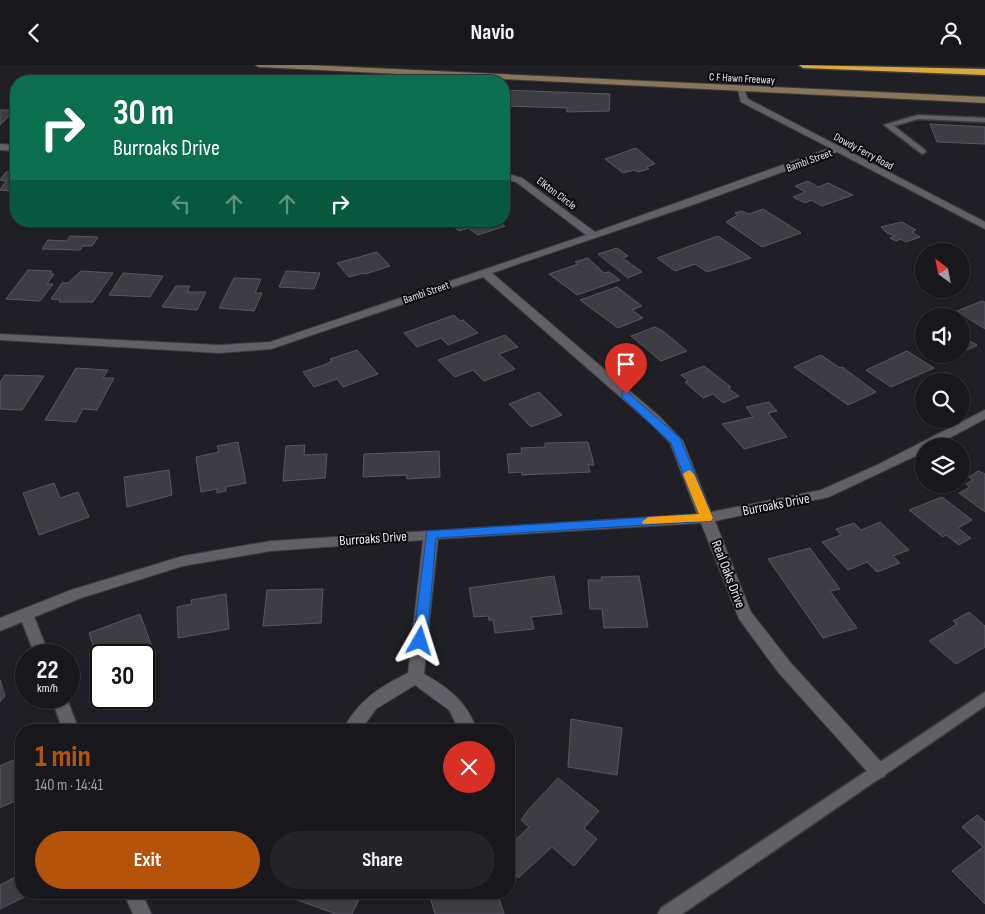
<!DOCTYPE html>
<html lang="en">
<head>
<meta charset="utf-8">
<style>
	:root { --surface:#18171c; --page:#252429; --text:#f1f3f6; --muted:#9f9fa3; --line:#36363b; --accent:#b45309 }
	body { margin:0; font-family:"Sofia Sans Condensed",sans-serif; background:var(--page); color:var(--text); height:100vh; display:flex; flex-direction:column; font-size:19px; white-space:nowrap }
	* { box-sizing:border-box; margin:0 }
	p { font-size:16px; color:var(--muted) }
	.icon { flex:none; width:28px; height:28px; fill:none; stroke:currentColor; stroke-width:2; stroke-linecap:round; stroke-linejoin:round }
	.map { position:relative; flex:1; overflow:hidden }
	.panel { position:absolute; left:15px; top:659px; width:500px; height:175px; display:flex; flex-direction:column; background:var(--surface); border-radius:20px; box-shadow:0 1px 4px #0004,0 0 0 1px var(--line) }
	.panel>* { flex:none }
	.guide { position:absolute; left:10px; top:10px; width:500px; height:152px; border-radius:20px; box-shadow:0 1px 4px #0004,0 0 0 1px var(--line); background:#0b6e4f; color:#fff; overflow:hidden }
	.needle { width:32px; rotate:328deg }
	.fabs { position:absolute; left:915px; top:178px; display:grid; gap:10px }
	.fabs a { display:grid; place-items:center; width:55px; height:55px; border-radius:50%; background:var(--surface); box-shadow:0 1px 4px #0004,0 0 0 1px var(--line); font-size:25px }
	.speed { position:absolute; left:15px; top:579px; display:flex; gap:10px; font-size:25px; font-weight:700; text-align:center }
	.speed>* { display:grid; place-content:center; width:65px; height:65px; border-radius:50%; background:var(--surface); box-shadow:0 1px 4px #0004,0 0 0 1px var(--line); line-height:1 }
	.speed small { font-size:12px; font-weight:400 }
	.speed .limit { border:2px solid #111; border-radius:8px; background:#fff; color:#111 }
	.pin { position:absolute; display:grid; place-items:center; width:42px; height:42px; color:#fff; margin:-51px -21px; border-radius:50% 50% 50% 0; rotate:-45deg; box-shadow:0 0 5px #0007 }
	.pin .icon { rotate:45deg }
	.me { position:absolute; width:55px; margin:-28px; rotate:6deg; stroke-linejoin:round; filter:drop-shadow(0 0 4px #0008) }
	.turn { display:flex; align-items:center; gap:18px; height:105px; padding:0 20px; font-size:22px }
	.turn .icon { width:65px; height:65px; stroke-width:2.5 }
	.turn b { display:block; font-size:35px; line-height:42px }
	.lanes { display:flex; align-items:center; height:48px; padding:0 20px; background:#0003; justify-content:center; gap:25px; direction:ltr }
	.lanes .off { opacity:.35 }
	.round { display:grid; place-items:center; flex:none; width:52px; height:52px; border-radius:26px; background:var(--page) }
	.headline { display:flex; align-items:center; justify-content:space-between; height:85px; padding:0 20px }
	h1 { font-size:30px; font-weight:700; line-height:38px; color:var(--accent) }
	.action { display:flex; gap:10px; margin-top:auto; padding:10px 20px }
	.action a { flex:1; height:58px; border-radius:30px; background:var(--accent); color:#fff; font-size:20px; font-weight:700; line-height:58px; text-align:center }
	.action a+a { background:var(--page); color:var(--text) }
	header { display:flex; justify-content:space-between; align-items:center; height:65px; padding:0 20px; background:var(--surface); font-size:22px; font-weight:700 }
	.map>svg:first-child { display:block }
	.building { fill:#3e3d43; stroke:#59585f }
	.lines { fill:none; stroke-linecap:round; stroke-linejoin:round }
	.service-casing { stroke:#3b3a3f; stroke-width:3 }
	.minor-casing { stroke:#3b3a3f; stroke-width:2 }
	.secondary-casing { stroke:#3b3a3f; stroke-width:2 }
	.motorway-casing { stroke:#3b3a3f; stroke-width:3 }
	.service { fill:#616067; fill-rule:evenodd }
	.minor { fill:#616067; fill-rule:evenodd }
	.secondary { fill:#86765a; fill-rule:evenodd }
	.motorway { fill:#dba83d; fill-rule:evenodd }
	.route { fill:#1a73e8; stroke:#114b97 }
	.slow { fill:#f59e0b }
	.labels { text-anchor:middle; stroke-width:4; stroke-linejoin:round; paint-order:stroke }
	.far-street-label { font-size:11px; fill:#e9e9ed; stroke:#0a0a0c }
	.street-label { font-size:14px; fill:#e9e9ed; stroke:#0a0a0c }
</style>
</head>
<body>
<header><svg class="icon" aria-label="back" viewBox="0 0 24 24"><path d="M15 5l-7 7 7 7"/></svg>Navio<svg class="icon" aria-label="person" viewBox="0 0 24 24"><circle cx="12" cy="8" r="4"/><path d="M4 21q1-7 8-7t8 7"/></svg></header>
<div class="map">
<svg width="985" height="849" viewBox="0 0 985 849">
	<rect width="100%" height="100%" fill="#201f25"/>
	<path class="building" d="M504,25L610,29L609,46L567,47V43L504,41Z
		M0,45H15L0,60Z
		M930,59L985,62V79L937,77Z
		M636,83L655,99L646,102L649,104L638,107L634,105L623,108L605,94Z
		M6,107L16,108V122L10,126L0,125L6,116L0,115Z
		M808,116L818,122L828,118L853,130L822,141L811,135L805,138L793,132L805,127L795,121Z
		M763,144L801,168L762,182L726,157L738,150L735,148L741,146L749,149Z
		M447,156H499L505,161L478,170L468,163L459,166Z
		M902,157L916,165L912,167L920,172L906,177L901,174L896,176L890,173L895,171L887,168L881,162Z
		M70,171L98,172L92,181H83L80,185L42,184L48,175L67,176Z
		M718,171L751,193L707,207L695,199L675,206L657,193Z
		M617,183L628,191L623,193L642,207L628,213L598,189Z
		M377,187L390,201L365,209L364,208L349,212L337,198Z
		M588,193L604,208L609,207L620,215L577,230L549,209L578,199L575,197Z
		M28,205L52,206L50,209H54L47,219H53L40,236L6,234Z
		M81,206L113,208L93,237H59L61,235L51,234L62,218H68Z
		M286,206L320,208L314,224L279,222Z
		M123,208L163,211L150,232L109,230Z
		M234,213L261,214L255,228H262L254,246L219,243Z
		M176,221H190L187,227H206L197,245L162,242Z
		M617,222L642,241L632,245L643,253L618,263L580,235Z
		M982,236L985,237V264L957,246Z
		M454,250L460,256L463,255L478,268L448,280L441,273L417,282L404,268Z
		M655,262L663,266L687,286L661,296L631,271Z
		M505,270L518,282L499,289L515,304L484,316L473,305L455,312L438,295Z
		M961,271L977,280L961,288Z
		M357,285L378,309L343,322L337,314L314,322L303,307L324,300L332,296L330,294Z
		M907,286L934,303L891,322L866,305Z
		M821,290L840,303L842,302L876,327L848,340L794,302Z
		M704,301L731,322L728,323L739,331L723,338L713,329L703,333L685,317L688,316L681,310Z
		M76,303L108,305L103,313H114L97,345L83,344L76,357L45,355Z
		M5,310L44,311L22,345L0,344V317Z
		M539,327L562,350L531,362L509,339Z
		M769,337L777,346L768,348L787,372L744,384L722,359L753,352L746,342Z
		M238,377L246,418L226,422V426L217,428V424L201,427L196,392L219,387L217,381Z
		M588,377L594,400H588L590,407L522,410V407L509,408L507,389L522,388L521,383L545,382V378Z
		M305,380L304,390L327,389L325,413L283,416L286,381Z
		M439,386L440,412L407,414V410L363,412L364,389Z
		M169,405L172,430L127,442L124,412Z
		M978,406L985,409V447L959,428L970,422L966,419L973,415L969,412Z
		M54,418L60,433L78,427L89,452L39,470L23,428Z
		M942,432L972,455L958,463L971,473L959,480L946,470L943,472L909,445Z
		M880,457L909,485L893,491L900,498L877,507L867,497L848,505L822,477L841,470L836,464L854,458L861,465Z
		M810,483L840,524L830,526L857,563L823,573L768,494Z
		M554,511L562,549L531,552L534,564L495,568L493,555H489L488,551L474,552L469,523Z
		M639,511L648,562L604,563L602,544H590L588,515H602L601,512Z
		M323,524L321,558L263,561L267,525Z
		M226,529L229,564L178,573L177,542L192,539L191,535Z
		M969,547L985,561V582L956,599L929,576L957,559L953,556Z
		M140,549L152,582L133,590H101V603L89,568Z
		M0,615L5,631L0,637Z
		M571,654L622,663L617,710L568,702Z
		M16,694L21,711V733L0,743V701Z
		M558,713L599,746L584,763L597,774L574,801L552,782L518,813L509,795V781L529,762L521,755L529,744Z
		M977,750L985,757V839L952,806L983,782L962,762Z
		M21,809V828H32L0,844V820Z
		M278,828H362L352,849H336Z
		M429,828H497L504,849H435Z"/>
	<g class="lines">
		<g class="service-casing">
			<path id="service" d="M918,50L985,53V57L918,54L894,61L925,85L926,87L922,89L884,60Z
				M26,544L31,545L33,549L49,590H35L19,549L21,545Z
				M985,627V641L682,849H658L661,843Z
				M51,632H66L79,665H63Z
				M124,828H142L151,849H133Z"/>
		</g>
		<g class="minor-casing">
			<path id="minor" d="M737,22H743L748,34L985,157V164L837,87L698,138L492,208L659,351L683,376L711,447L821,425L877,400L985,345V354L934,381H924V387L829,432L715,456L751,547L790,597L884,700L887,706L884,712L878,714L872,712L778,607L739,554L701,458L438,474L424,609C449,623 467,637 477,665H459L449,645L415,620L376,644L361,665H343C358,635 380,622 408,608L423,475L271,486L183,501L81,533L0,566V553L71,525L183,491L271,476L697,449L670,378L649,357L483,212L271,284L219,288L0,275V269L219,280L270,277L586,170L516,117L504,114V108L522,113L595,167L830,83L741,37Z
				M0,79L16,80V86L0,85Z"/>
		</g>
		<g class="secondary-casing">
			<path id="secondary" d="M255,0H308L985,32V38L259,2Z"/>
		</g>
		<g class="motorway-casing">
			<path id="motorway" d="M799,0L985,4V10L803,3Z"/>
		</g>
		<use href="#service" class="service"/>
		<use href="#minor" class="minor"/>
		<use href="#secondary" class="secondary"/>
		<use href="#motorway" class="motorway"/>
	</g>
	<path class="route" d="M626,326L680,373L713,453L711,456L436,473L427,576L420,582L415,580L413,576L427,466L699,449L671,378L622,332V327Z"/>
	<path class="slow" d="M689,405L694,409L713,453L711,456L643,459L642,457L648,452L699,449L683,409Z"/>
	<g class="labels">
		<g class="far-street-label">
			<text transform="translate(742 13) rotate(3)" y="4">C F Hawn Freeway</text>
			<text transform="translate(864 86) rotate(28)" y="4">Dowdy Ferry Road</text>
			<text transform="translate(809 95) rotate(-20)" y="4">Bambi Street</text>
			<text transform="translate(557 128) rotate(37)" y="4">Elkton Circle</text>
			<text transform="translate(426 227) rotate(-19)" y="4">Bambi Street</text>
		</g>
		<g class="street-label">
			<text transform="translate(776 439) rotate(-11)" y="5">Burroaks Drive</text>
			<text transform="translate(373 473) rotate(-4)" y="5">Burroaks Drive</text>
			<text transform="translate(729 509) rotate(69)" y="5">Real Oaks Drive</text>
		</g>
	</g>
</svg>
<div class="fabs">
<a><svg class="needle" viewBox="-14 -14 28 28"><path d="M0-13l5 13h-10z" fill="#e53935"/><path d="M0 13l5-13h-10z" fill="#9f9fa3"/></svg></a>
<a><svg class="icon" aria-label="sound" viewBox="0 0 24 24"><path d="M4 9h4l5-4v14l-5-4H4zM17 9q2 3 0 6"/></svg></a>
<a><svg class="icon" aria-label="search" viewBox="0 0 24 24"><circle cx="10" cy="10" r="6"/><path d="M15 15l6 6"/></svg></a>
<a><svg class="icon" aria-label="layers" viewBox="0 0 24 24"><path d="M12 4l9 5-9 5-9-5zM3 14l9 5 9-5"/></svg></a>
</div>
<div class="speed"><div>22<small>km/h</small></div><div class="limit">30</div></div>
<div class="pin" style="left:626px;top:329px;background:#d93025"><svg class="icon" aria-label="arrive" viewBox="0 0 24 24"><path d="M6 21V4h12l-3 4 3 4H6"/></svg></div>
<svg class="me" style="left:420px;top:576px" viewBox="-20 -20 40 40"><path d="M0-17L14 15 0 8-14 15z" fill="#1a73e8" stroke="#fff" stroke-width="4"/></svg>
<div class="guide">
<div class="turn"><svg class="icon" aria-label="right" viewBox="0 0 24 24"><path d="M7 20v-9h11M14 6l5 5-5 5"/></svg><div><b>30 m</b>Burroaks Drive</div></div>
<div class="lanes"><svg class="icon off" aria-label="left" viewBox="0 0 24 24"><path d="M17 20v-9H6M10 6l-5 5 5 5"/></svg><svg class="icon off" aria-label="ahead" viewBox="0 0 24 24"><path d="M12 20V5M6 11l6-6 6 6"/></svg><svg class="icon off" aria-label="ahead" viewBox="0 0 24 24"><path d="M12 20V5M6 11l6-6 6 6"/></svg><svg class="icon" aria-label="right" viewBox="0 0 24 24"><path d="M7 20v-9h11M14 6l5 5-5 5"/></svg></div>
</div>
<section class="panel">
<div class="headline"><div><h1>1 min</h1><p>140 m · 14:41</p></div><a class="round" style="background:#d93025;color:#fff"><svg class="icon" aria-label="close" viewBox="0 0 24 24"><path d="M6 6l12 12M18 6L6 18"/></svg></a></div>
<div class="action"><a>Exit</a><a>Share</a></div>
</section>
</div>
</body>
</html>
